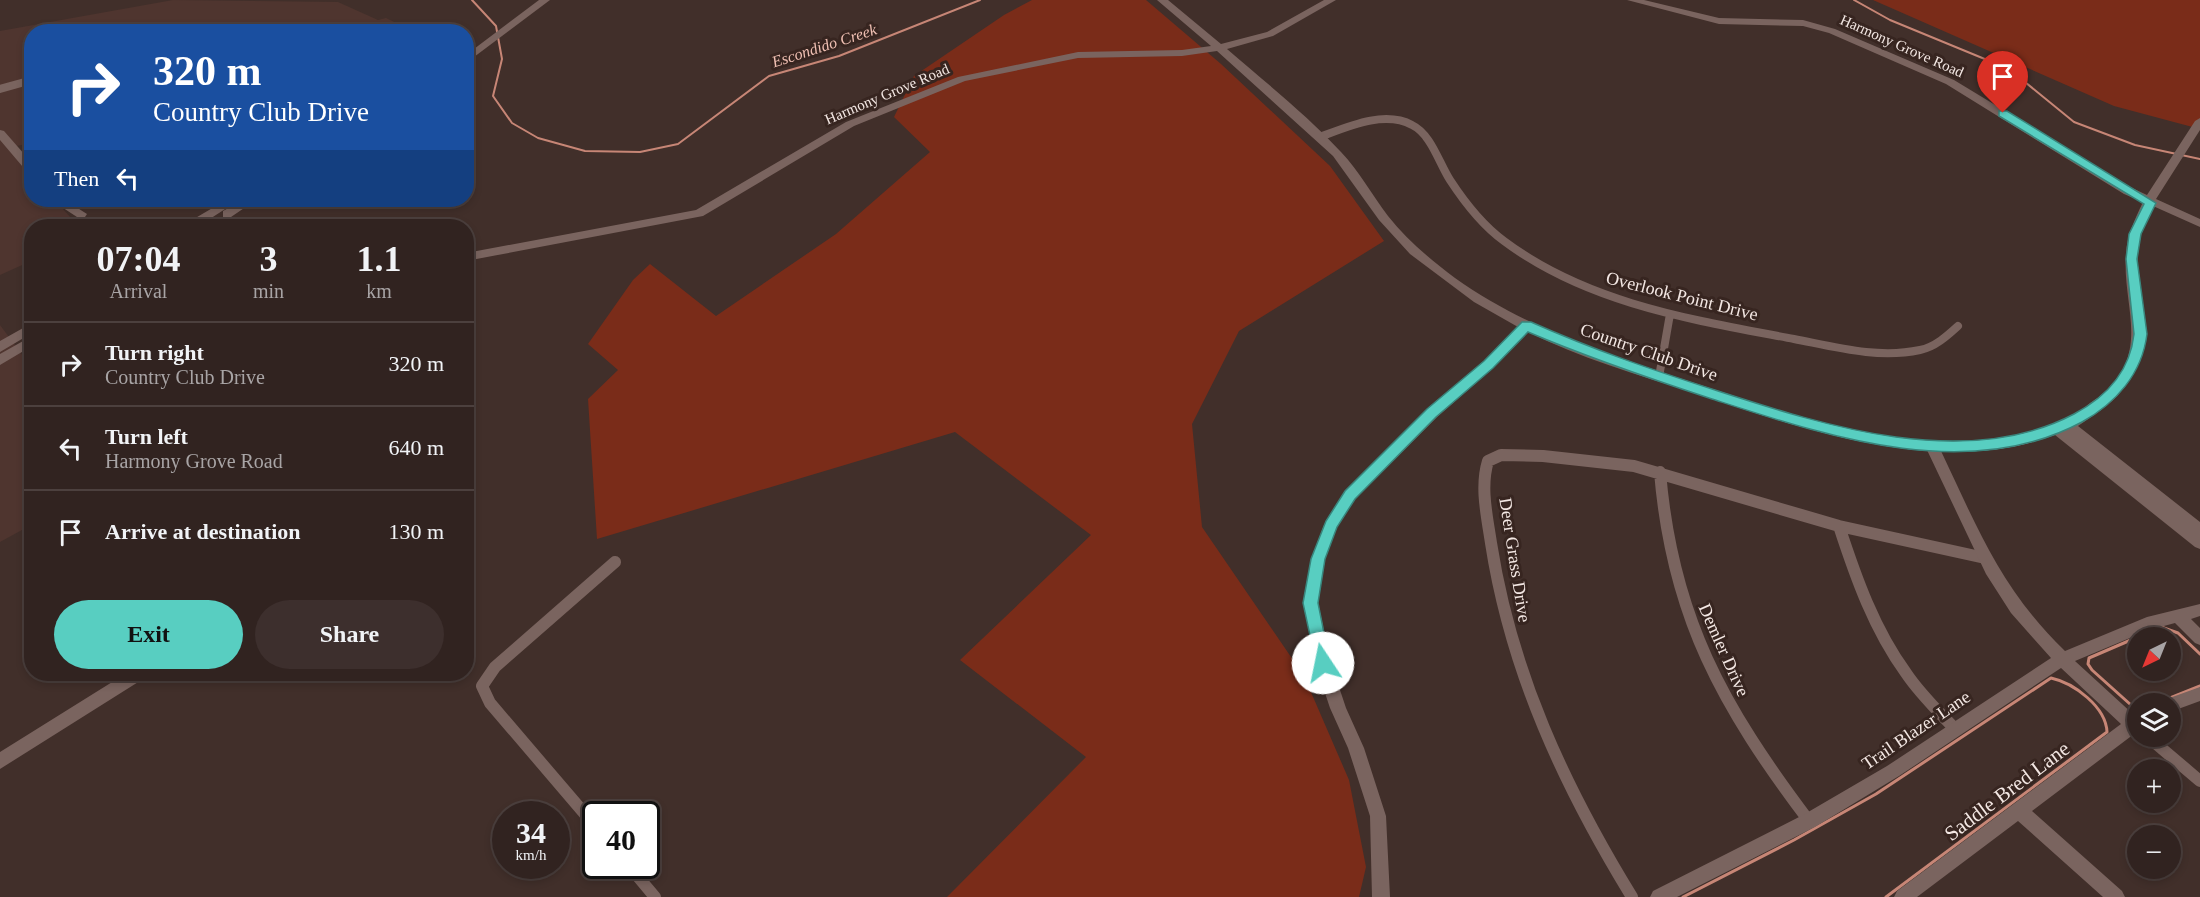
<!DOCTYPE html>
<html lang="en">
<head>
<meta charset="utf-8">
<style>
	:root { --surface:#312320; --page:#3d2f2d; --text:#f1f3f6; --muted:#a8a4a5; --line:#4c403e; --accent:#58cec1 }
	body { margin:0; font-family:Georgia,serif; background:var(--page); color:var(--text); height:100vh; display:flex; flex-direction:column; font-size:22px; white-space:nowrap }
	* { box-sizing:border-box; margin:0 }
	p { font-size:20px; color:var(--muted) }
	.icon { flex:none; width:33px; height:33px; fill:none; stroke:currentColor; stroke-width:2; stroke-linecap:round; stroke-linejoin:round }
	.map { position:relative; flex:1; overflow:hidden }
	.drawer { position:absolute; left:24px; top:219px; width:450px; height:462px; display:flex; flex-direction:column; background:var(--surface); border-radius:24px; box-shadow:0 3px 9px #0003,0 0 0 2px var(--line) }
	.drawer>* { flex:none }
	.guide { position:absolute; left:24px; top:24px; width:450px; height:183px; border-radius:24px; box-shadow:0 3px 9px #0003,0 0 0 2px var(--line); background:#1a4fa0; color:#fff; overflow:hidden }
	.needle { width:39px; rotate:223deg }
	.buttons { position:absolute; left:2127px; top:627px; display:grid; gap:12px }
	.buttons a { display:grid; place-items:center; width:54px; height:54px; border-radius:50%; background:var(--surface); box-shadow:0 3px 9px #0003,0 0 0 2px var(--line); font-size:30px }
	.speed { position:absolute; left:492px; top:801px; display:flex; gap:12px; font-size:30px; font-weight:700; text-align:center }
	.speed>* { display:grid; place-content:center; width:78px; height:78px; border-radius:50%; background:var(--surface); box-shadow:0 3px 9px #0003,0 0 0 2px var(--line); line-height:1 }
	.speed small { font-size:15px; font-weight:400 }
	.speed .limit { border:3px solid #111; border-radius:9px; background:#fff; color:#111 }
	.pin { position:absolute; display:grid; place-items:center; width:51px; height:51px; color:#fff; margin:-62px -26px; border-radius:50% 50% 50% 0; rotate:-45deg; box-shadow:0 0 6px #0007 }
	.pin .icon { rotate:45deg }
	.me { position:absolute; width:66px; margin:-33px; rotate:349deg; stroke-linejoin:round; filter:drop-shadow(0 0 4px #0008) }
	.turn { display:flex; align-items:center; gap:21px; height:126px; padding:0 30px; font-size:27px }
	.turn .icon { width:78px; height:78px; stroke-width:2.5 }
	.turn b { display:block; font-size:42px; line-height:51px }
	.then { display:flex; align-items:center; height:57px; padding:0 30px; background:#0003; gap:12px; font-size:22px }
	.eta { display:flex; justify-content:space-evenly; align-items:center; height:102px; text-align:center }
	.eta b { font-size:36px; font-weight:700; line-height:42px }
	.action { display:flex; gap:12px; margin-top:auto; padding:12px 30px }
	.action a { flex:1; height:69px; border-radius:36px; background:var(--accent); color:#111; font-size:24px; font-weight:700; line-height:69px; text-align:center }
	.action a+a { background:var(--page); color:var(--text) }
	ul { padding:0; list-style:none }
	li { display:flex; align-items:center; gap:18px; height:84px; padding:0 30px; border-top:2px solid var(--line) }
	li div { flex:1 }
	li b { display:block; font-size:22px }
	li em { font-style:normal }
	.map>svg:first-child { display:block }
	.built { fill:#4f352f }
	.green { fill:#7a2c19 }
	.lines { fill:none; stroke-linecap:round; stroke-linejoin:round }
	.stream-far1 { stroke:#c78676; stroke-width:2 }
	.stream { stroke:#c78676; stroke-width:3 }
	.street-far1 { stroke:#7a645f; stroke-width:8 }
	.street { stroke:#7a645f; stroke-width:12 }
	.secondary { fill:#7a645f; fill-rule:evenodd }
	.route { fill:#58cec1; stroke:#39867d; stroke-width:1.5 }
	.labels { text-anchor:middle; stroke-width:6; stroke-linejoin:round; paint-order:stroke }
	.far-street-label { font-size:15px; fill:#f3e7e3; stroke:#372520 }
	.far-water-label { font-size:16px; font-style:italic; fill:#f0c0b3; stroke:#372520 }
	.street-label { font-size:18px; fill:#f3e7e3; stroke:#372520 }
	.near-street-label { font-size:21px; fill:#f3e7e3; stroke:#372520 }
</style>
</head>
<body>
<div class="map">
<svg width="2200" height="897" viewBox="0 0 2200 897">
	<rect width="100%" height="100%" fill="#412f2a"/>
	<path class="built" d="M173,0L338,2L378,20L386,18L413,31L32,32L31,143L12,147L31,171L32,200H55L78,226H32L31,261L0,275V31Z
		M0,325L32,368L31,525L0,542Z"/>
	<path class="green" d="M1032,0H1146L1221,64L1330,166L1384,241L1239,331L1192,424L1202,527L1304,676L1349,780L1366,867L1359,897H947L1086,757L960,660L1091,535L955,432L597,539L588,399L618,370L588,344L633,280L650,264L716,316L836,234L930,152L894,117L914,76L1004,15Z
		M1873,0H2200V129L2114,106Z"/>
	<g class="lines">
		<path class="stream-far1" d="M472,0L496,26L502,59L493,96L512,123L538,138L585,151L640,152L678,144L769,76L839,56L980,0
			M1854,0L1890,20L2009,69L2074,122L2135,145L2200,159"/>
		<path class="stream" d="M2155,704L2200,686
			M2138,708L2131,705L2092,670L2088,664L2089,658L2161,627L2178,633L2200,654
			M1683,897L1794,840L1876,794L2051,678C2074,683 2106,707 2107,732L1886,897"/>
		<path class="street-far1" d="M0,89L32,80
			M1320,137C1347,127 1384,110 1412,125C1431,134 1439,163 1450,180C1465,203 1482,225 1504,241C1588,304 1694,320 1794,339C1835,347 1878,359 1920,350C1935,347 1947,336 1958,326
			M1659,377L1670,314"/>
		<path class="street" d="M1660,472C1672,617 1723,707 1809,821
			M1839,526C1856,578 1874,629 1906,673C1920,694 1938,711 1955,729
			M2147,736L2200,781
			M596,827L490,703L482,686L495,667L615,562
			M629,866L655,897
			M1632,897C1564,786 1511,672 1491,543C1487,516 1480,487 1488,461L1501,455L1543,456L1634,466L1839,526L1985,558"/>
		<path class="secondary" d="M539,0H550L466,63V55Z
			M1157,0H1168L1221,44L1267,32L1324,0H1336L1273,36L1227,49C1265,82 1307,115 1341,152C1359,171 1372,195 1388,216C1407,240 1431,260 1455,278C1530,331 1615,357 1701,385C1801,418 1939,465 2042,429C2052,426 2062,423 2070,418C2077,414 2083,408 2090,403C2096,399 2104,394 2109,388C2149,347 2122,303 2126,254C2127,235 2135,219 2143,202L2124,194L1946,84L1829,33L1803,26L1719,24L1627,0H1644L1719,18L1803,20L1835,29L1954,80L2132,188L2147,195L2195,121L2200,118V130L2156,199L2200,219V227L2153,206C2145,222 2139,237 2138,255C2135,308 2161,349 2118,395C2107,407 2091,417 2078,426L2200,522V549L2195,547L2055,435C2016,449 1983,453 1941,451C1978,529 2001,589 2065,651L2147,617L2200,604V616L2191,619L2200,628V645L2195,643L2175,623L2149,630L2075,661L2134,715L2138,714V731L2032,811L2122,891L2125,897H2103L2018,821L1917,897H1894L1897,891L2121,724L2061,668L1899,776L1815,827L1677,897H1650L1653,891L1803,815L1887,766L2051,658L2011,613L1986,574L1927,450C1846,445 1768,417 1691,392C1636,374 1580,358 1528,332L1493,368L1437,417L1355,499L1337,527L1325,559L1318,603L1331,663L1346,708L1364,748L1386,816L1390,897H1372L1370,816L1348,748L1330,708L1315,663L1304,603L1311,559L1324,525L1345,491L1427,409L1483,362L1518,327L1474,302L1410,254L1379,220L1333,156L1217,51L1182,56L1078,58L965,81L854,126L703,216L466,261V253L696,210L846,122L958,77L1078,52L1182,50L1211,46Z
			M0,130L4,131L32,163V174L28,173L0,140Z
			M51,200H65L87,214L85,217H77Z
			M226,200H239L199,226H186L187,223Z
			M243,200H256L231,217H223V211Z
			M32,323V333L0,352V341Z
			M32,336V346L0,365V354Z
			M125,674H146L143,679L0,769V752Z
			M2200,687V701L2170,712V704H2163L2164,700Z"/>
	</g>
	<path class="route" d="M1999,111H2007L2156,203L2141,234L2137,259L2147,334C2142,374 2116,403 2082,422C1967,484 1827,436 1712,399C1648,378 1589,358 1528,332L1493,368L1436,417L1355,499L1337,527L1325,559L1318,603L1330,663L1328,668H1317L1303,603L1311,559L1326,521L1345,491L1427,409L1484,361L1522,322H1531C1594,350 1653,370 1718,391C1826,426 1966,471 2074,414C2106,397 2130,371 2134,334L2126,259L2129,234L2144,204L1999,116Z"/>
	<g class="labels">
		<g class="far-street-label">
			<text transform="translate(1902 46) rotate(24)" y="5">Harmony Grove Road</text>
			<text transform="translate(887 94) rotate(-23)" y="5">Harmony Grove Road</text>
		</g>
		<g class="far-water-label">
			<text transform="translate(824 45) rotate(-18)" y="6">Escondido Creek</text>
		</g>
		<g class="street-label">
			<text transform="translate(1682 296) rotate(14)" y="6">Overlook Point Drive</text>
			<text transform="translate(1649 352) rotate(19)" y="6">Country Club Drive</text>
			<text transform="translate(1515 560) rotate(81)" y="6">Deer Grass Drive</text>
			<text transform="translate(1724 650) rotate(66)" y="6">Demler Drive</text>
			<text transform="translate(1916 730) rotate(-34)" y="6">Trail Blazer Lane</text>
		</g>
		<g class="near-street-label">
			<text transform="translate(2007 791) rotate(-37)" y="7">Saddle Bred Lane</text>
		</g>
	</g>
</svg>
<div class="buttons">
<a><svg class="needle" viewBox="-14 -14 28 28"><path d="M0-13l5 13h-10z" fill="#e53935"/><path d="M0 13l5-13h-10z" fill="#a8a4a5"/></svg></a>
<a><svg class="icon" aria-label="layers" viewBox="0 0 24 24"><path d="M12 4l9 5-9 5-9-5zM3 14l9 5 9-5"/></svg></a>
<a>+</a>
<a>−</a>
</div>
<div class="speed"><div>34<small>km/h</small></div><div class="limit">40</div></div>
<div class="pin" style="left:2003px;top:113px;background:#d93025"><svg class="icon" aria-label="arrive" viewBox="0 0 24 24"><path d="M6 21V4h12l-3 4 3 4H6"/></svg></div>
<svg class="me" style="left:1323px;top:663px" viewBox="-20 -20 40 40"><circle r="19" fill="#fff"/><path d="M0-13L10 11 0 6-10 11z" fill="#58cec1"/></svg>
<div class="guide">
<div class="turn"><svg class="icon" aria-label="right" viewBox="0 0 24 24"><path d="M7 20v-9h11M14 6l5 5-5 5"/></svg><div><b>320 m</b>Country Club Drive</div></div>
<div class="then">Then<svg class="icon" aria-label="left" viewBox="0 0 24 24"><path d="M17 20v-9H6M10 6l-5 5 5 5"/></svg></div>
</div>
<section class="drawer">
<div class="eta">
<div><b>07:04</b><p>Arrival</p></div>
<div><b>3</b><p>min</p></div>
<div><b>1.1</b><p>km</p></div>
</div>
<ul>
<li><svg class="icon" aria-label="right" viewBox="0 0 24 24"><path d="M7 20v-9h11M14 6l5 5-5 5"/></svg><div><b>Turn right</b><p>Country Club Drive</p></div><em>320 m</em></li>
<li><svg class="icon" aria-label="left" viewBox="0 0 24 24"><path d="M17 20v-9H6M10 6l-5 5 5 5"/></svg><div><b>Turn left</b><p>Harmony Grove Road</p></div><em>640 m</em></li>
<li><svg class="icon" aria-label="arrive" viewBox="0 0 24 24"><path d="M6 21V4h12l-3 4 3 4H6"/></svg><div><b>Arrive at destination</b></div><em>130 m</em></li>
</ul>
<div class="action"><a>Exit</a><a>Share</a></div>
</section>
</div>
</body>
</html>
